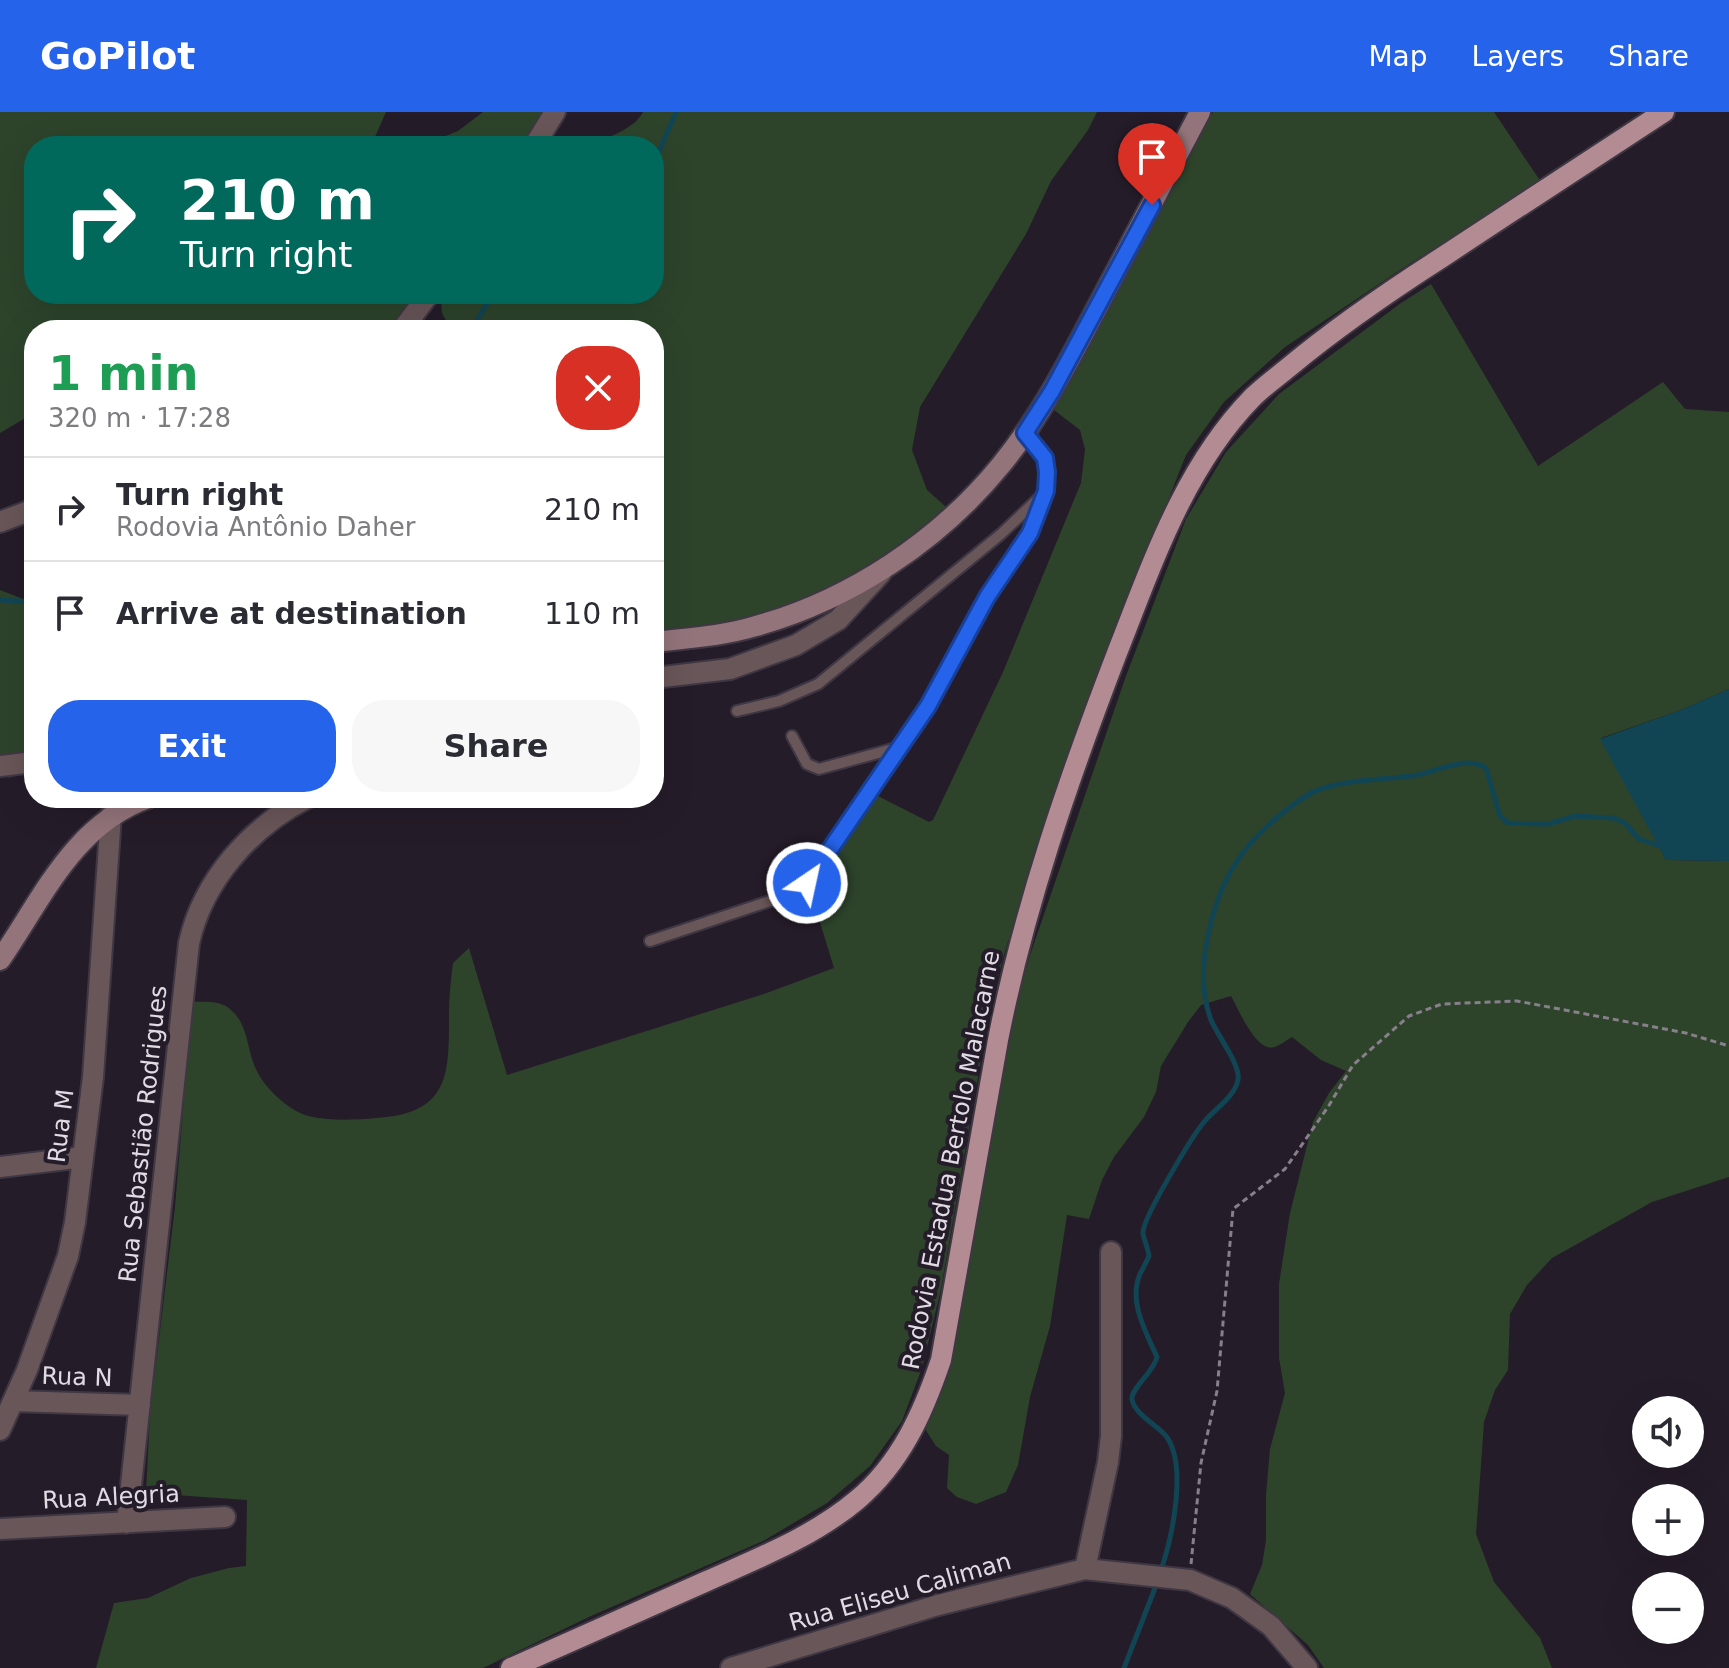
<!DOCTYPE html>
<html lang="en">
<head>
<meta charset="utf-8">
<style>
	:root { --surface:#fff; --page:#f7f7f7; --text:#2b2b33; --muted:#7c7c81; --line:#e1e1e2; --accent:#2563eb }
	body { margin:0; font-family:"DejaVu Sans",sans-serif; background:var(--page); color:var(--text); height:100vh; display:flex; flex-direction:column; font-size:30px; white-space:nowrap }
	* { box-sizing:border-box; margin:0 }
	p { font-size:26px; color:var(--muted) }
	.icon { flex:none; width:44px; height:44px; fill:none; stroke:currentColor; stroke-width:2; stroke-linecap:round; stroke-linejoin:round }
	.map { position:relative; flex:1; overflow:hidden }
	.panel { position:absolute; left:24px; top:208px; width:640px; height:488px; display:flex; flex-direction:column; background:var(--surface); border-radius:32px; box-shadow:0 8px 32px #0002 }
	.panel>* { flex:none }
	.top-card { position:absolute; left:24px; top:24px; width:640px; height:168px; border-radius:32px; box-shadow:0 8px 32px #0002; background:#00695c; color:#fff; overflow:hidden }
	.tools { position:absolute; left:1632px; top:1284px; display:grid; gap:16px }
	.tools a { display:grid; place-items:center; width:72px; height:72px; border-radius:50%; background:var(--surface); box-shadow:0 8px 32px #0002; font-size:40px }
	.pin { position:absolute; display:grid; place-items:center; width:68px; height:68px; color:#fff; margin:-82px -34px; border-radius:50% 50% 50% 0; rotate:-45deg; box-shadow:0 0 8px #0007 }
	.pin .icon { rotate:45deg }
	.me { position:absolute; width:88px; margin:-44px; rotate:34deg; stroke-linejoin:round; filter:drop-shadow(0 0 6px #0008) }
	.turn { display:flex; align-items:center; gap:28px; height:168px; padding:0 24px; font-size:36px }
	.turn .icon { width:104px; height:104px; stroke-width:2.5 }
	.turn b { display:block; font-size:56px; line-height:68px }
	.round { display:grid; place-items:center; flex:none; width:84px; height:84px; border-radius:32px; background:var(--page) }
	.headline { display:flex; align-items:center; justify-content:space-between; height:136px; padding:0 24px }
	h1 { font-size:48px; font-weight:800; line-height:60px; color:#1e9e55 }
	.action { display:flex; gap:16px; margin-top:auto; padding:16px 24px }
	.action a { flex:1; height:92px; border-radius:32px; background:var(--accent); color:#fff; font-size:32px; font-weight:800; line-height:92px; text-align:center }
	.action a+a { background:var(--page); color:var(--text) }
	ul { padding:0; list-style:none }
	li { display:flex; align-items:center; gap:24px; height:104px; padding:0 24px; border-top:2px solid var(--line) }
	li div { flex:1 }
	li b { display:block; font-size:30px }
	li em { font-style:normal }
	header { display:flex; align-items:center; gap:48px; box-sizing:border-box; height:112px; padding:0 40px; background:var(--accent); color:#fff }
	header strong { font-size:38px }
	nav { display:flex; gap:44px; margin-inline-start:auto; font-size:28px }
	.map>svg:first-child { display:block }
	.green { fill:#2d442b }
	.water { fill:#124554 }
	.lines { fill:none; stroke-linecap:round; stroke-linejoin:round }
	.stream { stroke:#124554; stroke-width:5 }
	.service-casing { stroke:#3f3743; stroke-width:14 }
	.minor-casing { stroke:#3f3743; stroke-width:24 }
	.tertiary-casing { stroke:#3f3743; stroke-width:24 }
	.secondary-casing { stroke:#3f3743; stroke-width:24 }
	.primary-casing { stroke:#3f3743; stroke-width:24 }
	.path { stroke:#877f8a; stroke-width:3; stroke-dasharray:6 4; stroke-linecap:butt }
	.service { stroke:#695659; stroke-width:10 }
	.minor { stroke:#695659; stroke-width:20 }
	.tertiary { stroke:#695659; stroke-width:20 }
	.secondary { stroke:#93747a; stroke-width:20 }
	.primary { stroke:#b38c93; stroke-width:20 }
	.route-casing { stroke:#184099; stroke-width:20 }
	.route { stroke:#2563eb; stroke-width:14 }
	.labels { text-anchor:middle; stroke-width:8; stroke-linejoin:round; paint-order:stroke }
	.street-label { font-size:24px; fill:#e1dbe4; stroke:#251c29 }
</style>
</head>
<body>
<header>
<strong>GoPilot</strong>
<nav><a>Map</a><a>Layers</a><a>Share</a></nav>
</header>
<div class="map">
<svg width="1729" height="1556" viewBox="0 0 1729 1556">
	<rect width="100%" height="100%" fill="#251c29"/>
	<path class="green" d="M0,0H386L371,34H34V182H424L394,218H34V301L0,321Z
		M483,0H556L549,34H421L458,19Z
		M643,0H1097L1088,18L1051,69L1026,122L920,295L912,338L927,378L946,395C882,451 806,496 722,512C700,517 676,518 654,521V218H458C442,207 439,201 443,182H654V34H587C605,26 634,18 643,0Z
		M1213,0H1494L1541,70L1406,154L1285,235L1224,290L1186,343L1078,615L1006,836L991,890L941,1177L922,1256L902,1309L870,1354L827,1391L765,1428L591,1504L483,1556H96L114,1491L148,1486L191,1466L229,1456L246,1454L247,1388L146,1381L150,1301L175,1095L192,890C205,890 222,888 232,899C248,913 247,937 255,955C263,975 288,998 308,1004C328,1009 355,1008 376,1006C451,1002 449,961 449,900C449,883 451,867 453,851L469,836L507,963L764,882L834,856L811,781L868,684L874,682L929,710L933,708L1003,560L1081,371L1085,337L1080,318L1054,298Z
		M1431,172L1538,354L1663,270L1685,297L1729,300V577L1681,598L1601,626L1666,748L1729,749V1065L1652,1090L1552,1146L1527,1173L1510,1202L1508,1258L1495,1278L1484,1310L1476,1422L1494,1470L1540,1526L1552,1556H1324L1308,1533L1250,1482L1262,1453L1266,1428V1383L1270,1337L1285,1281L1279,1246V1172L1290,1101L1313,1010L1329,981L1346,959L1321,948L1292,925C1287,928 1280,933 1275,935C1256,941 1239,898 1231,884L1201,893L1188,910L1161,954L1156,980L1144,1005L1114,1045L1102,1068L1089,1107L1067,1103L1050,1214L1030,1285L1018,1353L1006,1380L976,1392L957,1385L947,1376L949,1343L936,1334L925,1317L940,1282L964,1182L1015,895L1030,843L1126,564L1186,407L1226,340L1279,282L1401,191Z
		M0,478L34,491V655L9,666L0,659Z"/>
	<path class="water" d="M1729,577V749L1666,748L1600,627L1681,598Z"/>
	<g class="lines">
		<path class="stream" d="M654,51L676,0
			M471,218L493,182
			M0,488L34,490
			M1161,1458C1172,1426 1188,1353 1166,1324C1157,1313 1134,1302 1132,1287C1131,1276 1154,1260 1157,1245C1146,1220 1128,1190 1140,1162C1143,1156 1146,1151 1149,1144C1148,1136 1144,1128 1143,1121C1142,1107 1193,1023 1204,1010C1215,996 1234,986 1238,968C1241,953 1217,923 1211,908C1201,881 1202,852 1208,824C1219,769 1240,734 1285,699C1296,691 1307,681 1321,677C1349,667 1387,668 1417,663C1437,659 1468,643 1486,656L1500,704L1508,711L1548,712L1575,704L1614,706L1625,711L1639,727L1657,733L1661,729
			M1124,1556L1157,1471"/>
		<g class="service-casing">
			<path id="service" d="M737,599L779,589L818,572L1001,422L1042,383
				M792,624L807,652L819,657L900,635
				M650,829L791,782L814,763L928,594L987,485L1030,421L1046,379L1047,360L1045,346L1025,321"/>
		</g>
		<g class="minor-casing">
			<path id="minor" d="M654,566L730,557L796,533L838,508L881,461
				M0,654L34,650
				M0,1055L83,1045
				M13,1289L140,1293
				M0,1318L27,1258L68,1144L75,1110L93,965L111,703
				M127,1411L189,831C203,768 251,715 307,686
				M0,1417L225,1405
				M1085,1457L1108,1350L1111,1324V1140"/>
		</g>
		<g class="tertiary-casing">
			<path id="tertiary" d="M534,34L555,0
				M402,218L429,182
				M0,410L34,397
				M731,1556L938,1493L1085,1457L1190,1468L1232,1486L1271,1514L1307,1556"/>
		</g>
		<g class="secondary-casing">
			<path id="secondary" d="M654,530C688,526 723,524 756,514C850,488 939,429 1001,353C1042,303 1071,245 1101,188C1134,125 1167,63 1200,0
				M0,848C43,786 73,713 148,686"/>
		</g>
		<g class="primary-casing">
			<path id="primary" d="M511,1556C576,1527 641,1498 707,1469C758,1446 813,1425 857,1388C901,1351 923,1301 941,1248L998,928C1024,795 1069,666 1117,541C1152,452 1184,356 1252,286C1263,275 1277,265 1289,255C1337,215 1388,180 1441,146C1515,97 1589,49 1664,0"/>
		</g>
		<path class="path" d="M1191,1452L1201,1351L1217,1279L1233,1097L1285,1057L1328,995L1353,953L1409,904L1442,892L1517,889L1686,921L1729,934"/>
		<use href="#service" class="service"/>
		<use href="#minor" class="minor"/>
		<use href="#tertiary" class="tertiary"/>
		<use href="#secondary" class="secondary"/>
		<use href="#primary" class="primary"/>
	</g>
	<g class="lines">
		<g class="route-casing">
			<path id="route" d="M807,771L928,594L987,485L1030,421L1046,379L1047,360L1045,346L1025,321L1052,279L1152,93"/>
		</g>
		<use href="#route" class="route"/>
	</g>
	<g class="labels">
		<g class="street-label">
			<text transform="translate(61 1014) rotate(-83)" y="8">Rua M</text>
			<text transform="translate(143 1022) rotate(-84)" y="8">Rua Sebastião Rodrigues</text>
			<text transform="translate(951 1048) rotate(-79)" y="8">Rodovia Estadua Bertolo Malacarne</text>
			<text transform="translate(77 1265) rotate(2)" y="8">Rua N</text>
			<text transform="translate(111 1385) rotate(-3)" y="8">Rua Alegria</text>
			<text transform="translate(900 1480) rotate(-16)" y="8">Rua Eliseu Caliman</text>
		</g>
	</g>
</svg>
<div class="tools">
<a><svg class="icon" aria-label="sound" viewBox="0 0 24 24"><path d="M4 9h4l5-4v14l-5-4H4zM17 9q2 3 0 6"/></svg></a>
<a>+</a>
<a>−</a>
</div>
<div class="pin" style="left:1152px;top:93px;background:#d93025"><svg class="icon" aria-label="arrive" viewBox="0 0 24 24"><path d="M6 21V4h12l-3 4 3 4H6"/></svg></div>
<svg class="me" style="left:807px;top:771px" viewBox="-20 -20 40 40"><circle r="17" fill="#2563eb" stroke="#fff" stroke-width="3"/><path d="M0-11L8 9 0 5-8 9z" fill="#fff"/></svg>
<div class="top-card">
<div class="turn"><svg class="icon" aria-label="right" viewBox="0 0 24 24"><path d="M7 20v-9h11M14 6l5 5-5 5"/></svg><div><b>210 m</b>Turn right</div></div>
</div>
<section class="panel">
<div class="headline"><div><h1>1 min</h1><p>320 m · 17:28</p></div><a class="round" style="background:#d93025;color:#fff"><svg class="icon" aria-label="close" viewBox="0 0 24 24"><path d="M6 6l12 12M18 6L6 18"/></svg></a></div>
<ul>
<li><svg class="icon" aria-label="right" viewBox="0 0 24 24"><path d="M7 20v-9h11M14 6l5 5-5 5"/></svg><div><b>Turn right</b><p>Rodovia Antônio Daher</p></div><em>210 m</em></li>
<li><svg class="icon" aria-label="arrive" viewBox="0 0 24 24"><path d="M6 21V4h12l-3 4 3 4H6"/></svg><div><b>Arrive at destination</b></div><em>110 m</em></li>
</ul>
<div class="action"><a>Exit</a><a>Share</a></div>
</section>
</div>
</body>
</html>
